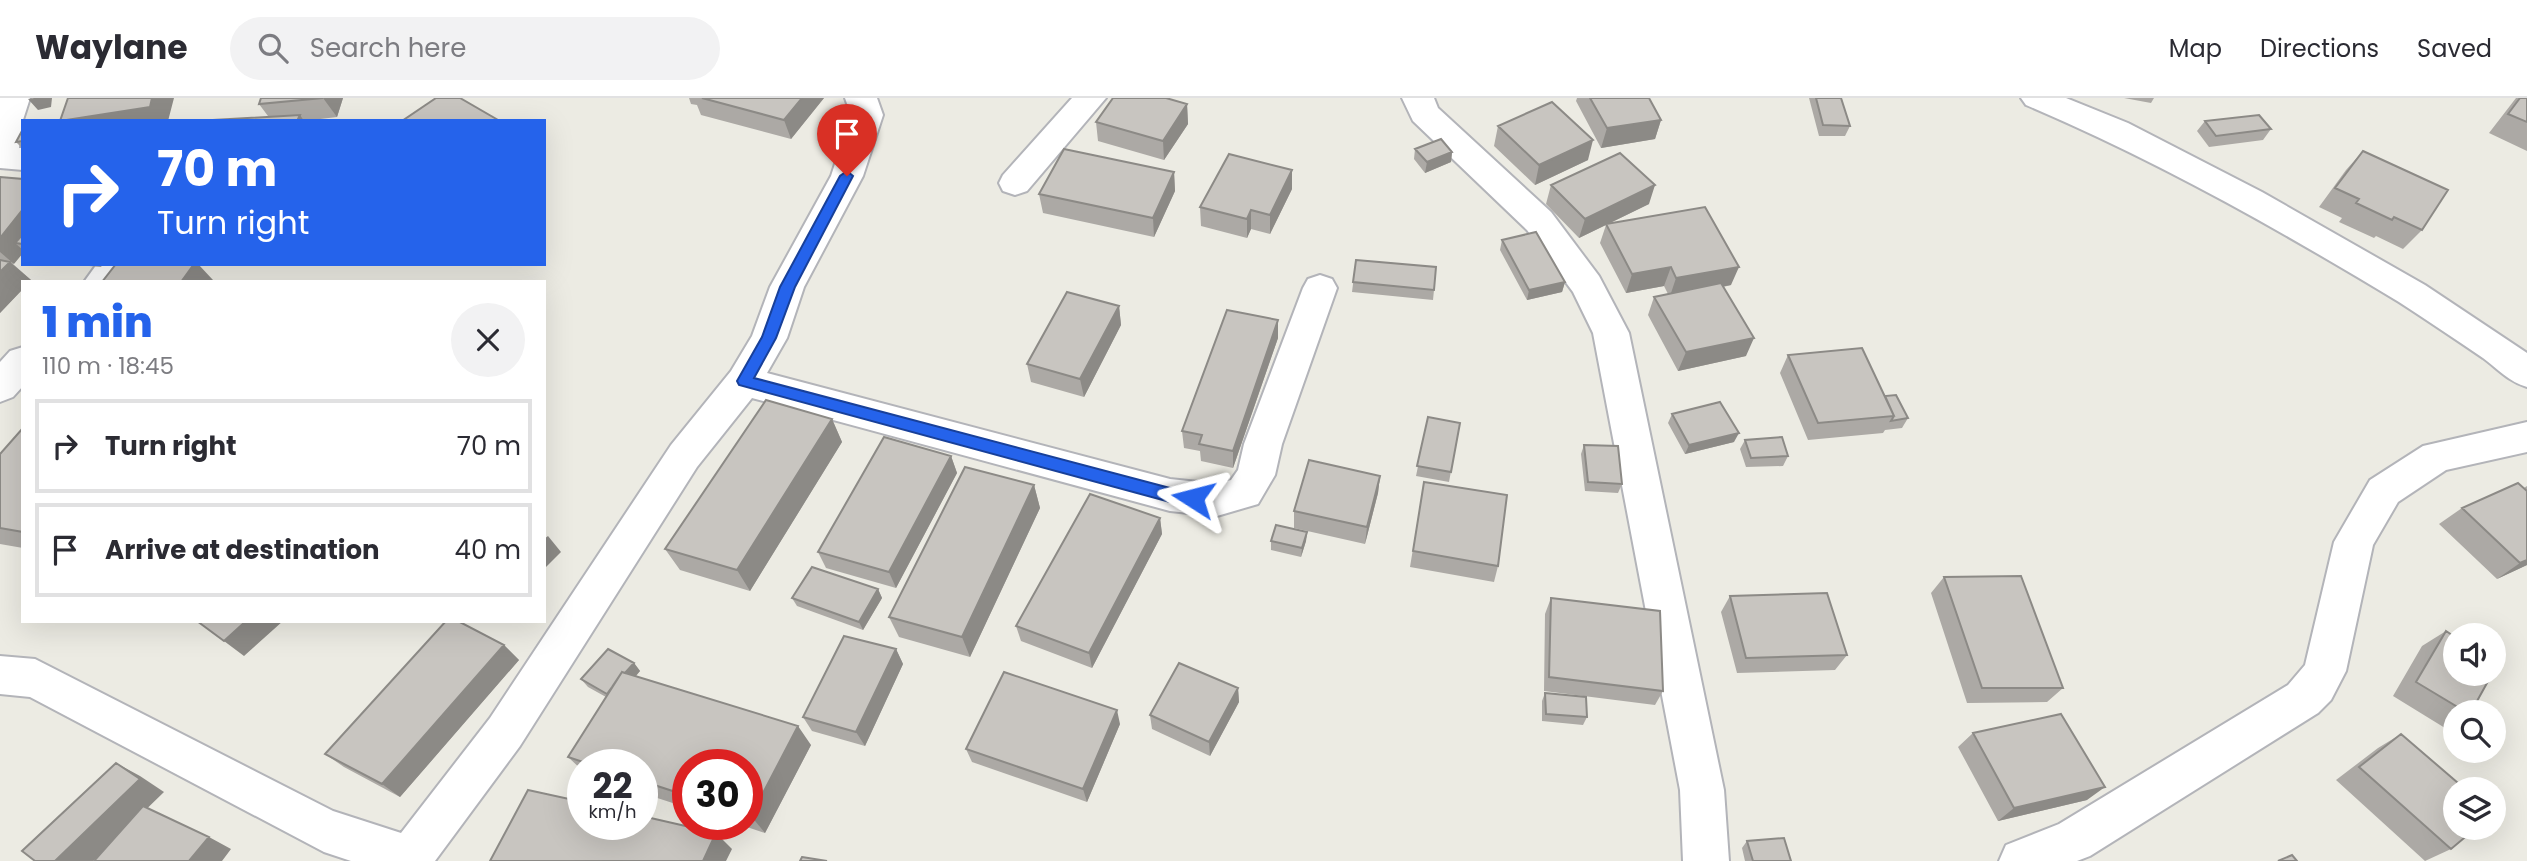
<!DOCTYPE html>
<html lang="en">
<head>
<meta charset="utf-8">
<style>
	:root { --surface:#fff; --page:#f2f2f3; --text:#2b2b33; --muted:#7c7c81; --line:#e1e1e2; --accent:#2563eb }
	body { margin:0; font-family:Poppins,sans-serif; background:var(--page); color:var(--text); height:100vh; display:flex; flex-direction:column; font-size:26px; white-space:nowrap }
	* { box-sizing:border-box; margin:0 }
	p { font-size:23px; color:var(--muted) }
	.icon { flex:none; width:38px; height:38px; fill:none; stroke:currentColor; stroke-width:2; stroke-linecap:round; stroke-linejoin:round }
	.map { position:relative; flex:1; overflow:hidden }
	.panel { position:absolute; left:21px; top:182px; width:525px; height:343px; display:flex; flex-direction:column; background:var(--surface); border-radius:0px; box-shadow:0 7px 28px #0002 }
	.panel>* { flex:none }
	.guide { position:absolute; left:21px; top:21px; width:525px; height:147px; border-radius:0px; box-shadow:0 7px 28px #0002; background:#2563eb; color:#fff; overflow:hidden }
	.controls { position:absolute; left:2443px; top:525px; display:grid; gap:14px }
	.controls a { display:grid; place-items:center; width:63px; height:63px; border-radius:50%; background:var(--surface); box-shadow:0 7px 28px #0002; font-size:35px }
	.speed { position:absolute; left:567px; top:651px; display:flex; gap:14px; font-size:35px; font-weight:700; text-align:center }
	.speed>* { display:grid; place-content:center; width:91px; height:91px; border-radius:50%; background:var(--surface); box-shadow:0 7px 28px #0002; line-height:1 }
	.speed small { font-size:18px; font-weight:400 }
	.speed .limit { border:10px solid #d22; background:#fff; color:#111 }
	.pin { position:absolute; display:grid; place-items:center; width:60px; height:60px; color:#fff; margin:-72px -30px; border-radius:50% 50% 50% 0; rotate:-45deg; box-shadow:0 0 7px #0007 }
	.pin .icon { rotate:45deg }
	.me { position:absolute; width:77px; margin:-38px; rotate:279deg; stroke-linejoin:round; filter:drop-shadow(0 0 5px #0008) }
	.turn { display:flex; align-items:center; gap:24px; height:147px; padding:0 21px; font-size:32px }
	.turn .icon { width:91px; height:91px; stroke-width:2.5 }
	.turn b { display:block; font-size:49px; line-height:60px }
	.round { display:grid; place-items:center; flex:none; width:74px; height:74px; border-radius:37px; background:var(--page) }
	.summary { display:flex; align-items:center; justify-content:space-between; height:119px; padding:0 21px }
	h1 { font-size:42px; font-weight:800; line-height:52px; color:var(--accent) }
	ul { padding:0; list-style:none }
	li { display:flex; align-items:center; gap:21px; height:94px; margin:0 14px 10px; padding:0 7px; border:4px solid var(--line); border-radius:0px }
	li div { flex:1 }
	li b { display:block; font-size:26px }
	li em { font-style:normal }
	header { display:flex; align-items:center; gap:42px; box-sizing:border-box; height:98px; padding:0 35px; background:var(--surface); border-bottom:2px solid var(--line) }
	header strong { font-size:33px }
	nav { display:flex; gap:38px; margin-inline-start:auto; font-size:24px }
	.search { width:490px; height:63px; background:var(--page); display:flex; align-items:center; gap:18px; box-sizing:border-box; padding:0 24px; border-radius:38px; color:var(--muted); font-size:26px }
	.map>svg:first-child { display:block }
	.lines { fill:none; stroke-linecap:round; stroke-linejoin:round }
	.street-casing { stroke:#b3b4b9; stroke-width:4 }
	.street { fill:#fff; fill-rule:evenodd }
	.wall { fill:#aca9a5 }
	.shaded-wall { fill:#8c8a86 }
	.building { fill:#c8c5c0; stroke:#8c8a86; stroke-width:2 }
	.route { fill:#2563eb; stroke:#184099; stroke-width:2 }
</style>
</head>
<body>
<header>
<strong>Waylane</strong>
<div class="search"><svg class="icon" aria-label="search" viewBox="0 0 24 24"><circle cx="10" cy="10" r="6"/><path d="M15 15l6 6"/></svg>Search here</div>
<nav><a>Map</a><a>Directions</a><a>Saved</a></nav>
</header>
<div class="map">
<svg width="2527" height="763" viewBox="0 0 2527 763">
	<rect width="100%" height="100%" fill="#ecebe3"/>
	<g class="lines">
		<g class="street-casing">
			<path id="street" d="M0,0H30L22,25L19,50H23V72L0,70Z
				M845,0H877L883,17L863,78L804,189L787,240L767,275L1170,381L1217,386L1231,382L1238,372L1244,346L1303,190L1308,181L1320,177L1332,181L1337,190L1282,346L1275,377L1258,406L1217,418L1170,413L752,300L697,369L520,648L435,763H351L324,754L30,599L0,596V558L35,561L333,713L401,735L490,620L671,347L731,273L752,238L770,189L831,78L851,17Z
				M1072,0H1106L1027,93L1015,97L1003,93L999,85L1003,77Z
				M1402,0H1434L1438,10L1551,114L1599,178L1629,235L1724,692L1729,763H1683L1680,692L1593,235L1573,194L1527,132L1413,23Z
				M2021,0H2066L2128,25L2262,94L2425,187L2527,255V289C2509,284 2498,271 2483,260C2455,241 2427,222 2399,204C2278,131 2156,62 2026,7Z
				M97,166H136L123,184H84Z
				M23,249V288L13,299L0,304V264L10,253Z
				M2527,324V354L2446,372L2398,404L2373,447L2346,573L2331,602L2318,615L2090,758L2077,763H1999L2006,747L2059,726L2288,587L2305,567L2334,444L2370,382L2423,348Z"/>
		</g>
		<use href="#street" class="street"/>
	</g>
	<path class="wall" d="M261,0H343L337,19L304,23L268,18L259,6Z
		M689,0H824L791,41L701,17L697,7L691,6Z
		M1577,0H1649L1661,22L1655,41L1601,50L1576,3Z
		M1809,0H1841L1850,28L1845,38H1819Z
		M2124,0H2154L2151,5Z
		M2516,0H2527V53L2489,35Z
		M1187,6L1188,26L1164,62L1098,43L1096,24Z
		M2205,23L2271,31L2263,42L2209,49L2197,33Z
		M1498,28L1588,62L1535,87L1494,48Z
		M23,31V51L16,44Z
		M1415,51L1452,54L1451,64L1425,75L1414,61Z
		M2363,53L2422,132L2403,151L2376,138L2374,140L2339,124L2342,120L2319,109L2346,72Z
		M1174,74L1175,93L1154,139L1043,115L1039,96Z
		M0,79L23,81V155L13,166L31,182L0,215Z
		M1551,87L1649,106L1608,126L1731,187L1723,189L1746,258L1678,273L1648,217L1654,199L1668,196L1664,188L1626,195L1600,145L1606,127L1579,140L1546,106Z
		M1292,91L1270,136L1251,131L1247,140L1201,128L1200,109Z
		M1502,142L1565,184L1562,194L1527,202L1500,152Z
		M1356,162L1434,192L1433,202L1352,194Z
		M65,166H103L101,169Z
		M1119,208L1121,227L1084,299L1031,284L1027,266Z
		M1278,222V240L1233,370L1201,363L1200,353L1184,350L1182,333Z
		M1788,257L1885,298L1908,320L1902,330L1885,332L1883,335L1808,342L1780,275Z
		M1672,316L1734,344L1685,356L1668,325Z
		M1428,319L1460,325L1449,384L1416,378Z
		M832,321L842,344L750,493L680,472L665,451Z
		M23,330V450L0,446V356Z
		M1745,342L1788,358L1783,368L1746,369L1740,351Z
		M1584,347L1622,386L1618,395L1585,393L1581,356Z
		M951,358L957,375L896,490L826,470L818,454Z
		M1380,378L1378,395L1365,446L1294,430V413Z
		M1424,384L1498,468L1494,484L1410,469Z
		M1034,387L1040,410L970,559L899,539L889,519Z
		M2527,388V467L2497,481L2439,426L2462,410L2524,390Z
		M1160,420L1162,436L1092,570L1021,543L1016,528Z
		M1307,434L1306,443L1301,459L1271,452V443Z
		M1944,479L2063,590L2047,604L1967,605L1931,495Z
		M878,491L882,500L863,532L797,508L792,500Z
		M1730,498L1847,557L1835,572L1737,575L1721,514Z
		M1551,500L1663,593L1655,607L1544,593L1545,516Z
		M2446,533L2471,614H2455V625L2445,630L2393,598L2422,548Z
		M504,547L519,562L400,699L344,669L325,656Z
		M896,551L903,566L865,648L812,633L803,619Z
		M634,565L640,573L636,578L811,647L765,735L738,726H747V667H688V710L642,695V667H583V673L568,659L606,599L588,589L581,581Z
		M1238,590L1239,604L1210,658L1152,631L1150,617Z
		M1545,595L1587,619L1583,627L1542,623V603Z
		M1120,626L1087,704L972,664L966,651Z
		M1973,635L2087,702L1998,723L1958,649Z
		M2401,636L2451,751L2425,763L2336,682L2378,650Z
		M1747,743L1791,763H1745L1742,750Z"/>
	<path class="shaded-wall" d="M34,0H52L51,9L38,12L28,1Z
		M152,0H174L168,23H65Z
		M323,0H343L337,19Z
		M802,0H824L791,41L784,22Z
		M1187,6L1188,26L1164,62L1163,43Z
		M300,17L304,23H297Z
		M1661,22L1655,41L1601,50L1607,30Z
		M1593,42L1588,62L1535,87L1539,67Z
		M1452,54L1451,64L1425,75L1427,64Z
		M1292,72V91L1270,136V117Z
		M1174,74L1175,93L1154,139L1153,120Z
		M1655,87L1649,106L1579,140L1585,121Z
		M23,111V146L15,145L23,152V155L14,166L0,154V140Z
		M1251,112V131L1247,140V121Z
		M10,164L31,182L30,184H23V191L0,215V174Z
		M194,166H198L213,182L212,184H181Z
		M1671,169L1664,188L1626,195L1632,176Z
		M1739,169L1731,187L1670,198L1676,180Z
		M1565,184L1562,194L1527,202L1529,192Z
		M1119,208L1121,227L1084,299L1080,281Z
		M1278,222V240L1233,370V353Z
		M1754,240L1746,258L1678,273L1686,254Z
		M832,321L842,344L750,493L737,472Z
		M1739,335L1734,344L1685,356L1689,347Z
		M951,358L957,375L896,490L889,474Z
		M1380,378L1378,395L1365,446L1367,429Z
		M1034,387L1040,410L970,559L962,539Z
		M1160,420L1162,436L1092,570L1089,555Z
		M1307,434L1306,443L1301,459L1302,450Z
		M548,438L561,454L544,471V441Z
		M2527,462V467L2497,481L2520,465Z
		M878,491L882,500L863,532L859,524Z
		M246,523H283L244,558L224,543Z
		M504,547L519,562L400,699L382,686Z
		M896,551L903,566L865,648L856,634Z
		M634,565L640,573L614,603L607,596Z
		M1238,590L1239,604L1210,658L1209,644Z
		M1117,612L1120,626L1087,704L1083,691Z
		M798,628L811,647L765,735L751,718Z
		M116,665L140,678L164,694L93,763H55Z
		M2105,689L2087,702L1998,723L2014,710Z
		M716,735L732,751L726,763H703Z
		M209,739L231,751L222,763H189Z"/>
	<path class="building" d="M68,0H152L150,9L60,23Z
		M261,0H323L259,6Z
		M436,0H460L498,22L402,23Z
		M702,0H802L784,22Z
		M1113,0H1166L1187,6L1163,43L1096,24Z
		M1590,0H1649L1661,22L1607,30Z
		M1816,0H1841L1850,28L1823,27Z
		M2520,0H2527V24L2508,16Z
		M1552,4L1593,42L1539,67L1498,28Z
		M300,17L297,23H212L213,22Z
		M2259,17L2271,31L2216,38L2205,23Z
		M23,31V43L16,44Z
		M1441,41L1452,54L1427,64L1415,51Z
		M1064,51L1174,74L1153,120L1039,96Z
		M2363,53L2448,92L2422,132L2394,119L2392,122L2356,105L2359,101L2335,90Z
		M1620,55L1655,87L1585,121L1551,87Z
		M1229,56L1292,72L1270,117L1251,112L1247,121L1200,109Z
		M0,79L23,81V111L0,140Z
		M1705,109L1739,169L1676,180L1671,169L1632,176L1606,126Z
		M1536,134L1565,184L1529,192L1502,142Z
		M23,136V146L15,145Z
		M0,162L10,164L0,174Z
		M1356,162L1436,169L1434,192L1353,184Z
		M116,166H194L181,184H102Z
		M1721,185L1754,240L1686,254L1654,199Z
		M1067,194L1119,208L1080,281L1027,266Z
		M1227,212L1278,222L1233,353L1199,346L1202,337L1182,333Z
		M1862,250L1894,318L1818,325L1788,257Z
		M1896,297L1908,320L1891,323L1894,318L1885,298Z
		M766,302L832,321L737,472L665,451Z
		M1720,304L1739,335L1689,347L1672,316Z
		M1428,319L1460,325L1451,374L1417,368Z
		M23,330V434L0,430V356Z
		M884,339L951,358L889,474L818,454Z
		M1782,339L1788,358L1751,360L1745,342Z
		M1584,347L1618,348L1622,386L1588,384Z
		M1309,362L1380,378L1367,429L1294,413Z
		M965,369L1034,387L962,539L889,519Z
		M1424,384L1507,397L1498,468L1413,453Z
		M2518,385L2527,393V462L2520,465L2462,410Z
		M1090,396L1160,420L1089,555L1016,528Z
		M1276,427L1307,434L1302,450L1271,443Z
		M812,469L878,491L859,524L792,500Z
		M2021,478L2063,590H1982L1944,479Z
		M1827,495L1847,557L1746,560L1730,498Z
		M1551,500L1660,513L1663,593L1549,579Z
		M197,523H246L224,543Z
		M446,523H458L504,547L382,686L325,656Z
		M2446,533L2455,539V576H2492L2471,614H2466L2416,584Z
		M844,538L896,551L856,634L803,619Z
		M608,551L634,565L625,575L622,574L612,589L607,596L581,581Z
		M2494,561L2498,564L2494,572Z
		M1179,565L1238,590L1209,644L1150,617Z
		M622,574L798,628L751,718L747,717V667H688V698L642,683V667H592L568,659Z
		M1004,574L1117,612L1083,691L966,651Z
		M1545,595L1586,599L1587,619L1546,616Z
		M2061,616L2105,689L2014,710L1973,635Z
		M2401,636L2465,691H2455V730H2476L2451,751L2359,669Z
		M116,665L140,681L55,763H35L22,753Z
		M528,692L583,704V726H642V718L716,735L703,763H490Z
		M143,708L209,739L189,763H94Z
		M1784,740L1791,763H1753L1747,743Z
		M2292,757L2297,763H2278Z
		M802,759L827,763H800Z"/>
	<path class="route" d="M847,73L853,78L795,189L776,240L754,280L1170,390L1199,395L1201,400L1199,404H1170L739,287L737,283L762,239L780,189L840,78Z"/>
</svg>
<div class="controls">
<a><svg class="icon" aria-label="sound" viewBox="0 0 24 24"><path d="M4 9h4l5-4v14l-5-4H4zM17 9q2 3 0 6"/></svg></a>
<a><svg class="icon" aria-label="search" viewBox="0 0 24 24"><circle cx="10" cy="10" r="6"/><path d="M15 15l6 6"/></svg></a>
<a><svg class="icon" aria-label="layers" viewBox="0 0 24 24"><path d="M12 4l9 5-9 5-9-5zM3 14l9 5 9-5"/></svg></a>
</div>
<div class="speed"><div>22<small>km/h</small></div><div class="limit">30</div></div>
<div class="pin" style="left:847px;top:78px;background:#d93025"><svg class="icon" aria-label="arrive" viewBox="0 0 24 24"><path d="M6 21V4h12l-3 4 3 4H6"/></svg></div>
<svg class="me" style="left:1193px;top:400px" viewBox="-20 -20 40 40"><path d="M0-17L14 15 0 8-14 15z" fill="#2563eb" stroke="#fff" stroke-width="4"/></svg>
<div class="guide">
<div class="turn"><svg class="icon" aria-label="right" viewBox="0 0 24 24"><path d="M7 20v-9h11M14 6l5 5-5 5"/></svg><div><b>70 m</b>Turn right</div></div>
</div>
<section class="panel">
<div class="summary"><div><h1>1 min</h1><p>110 m · 18:45</p></div><a class="round"><svg class="icon" aria-label="close" viewBox="0 0 24 24"><path d="M6 6l12 12M18 6L6 18"/></svg></a></div>
<ul>
<li><svg class="icon" aria-label="right" viewBox="0 0 24 24"><path d="M7 20v-9h11M14 6l5 5-5 5"/></svg><div><b>Turn right</b></div><em>70 m</em></li>
<li><svg class="icon" aria-label="arrive" viewBox="0 0 24 24"><path d="M6 21V4h12l-3 4 3 4H6"/></svg><div><b>Arrive at destination</b></div><em>40 m</em></li>
</ul>
</section>
</div>
</body>
</html>
